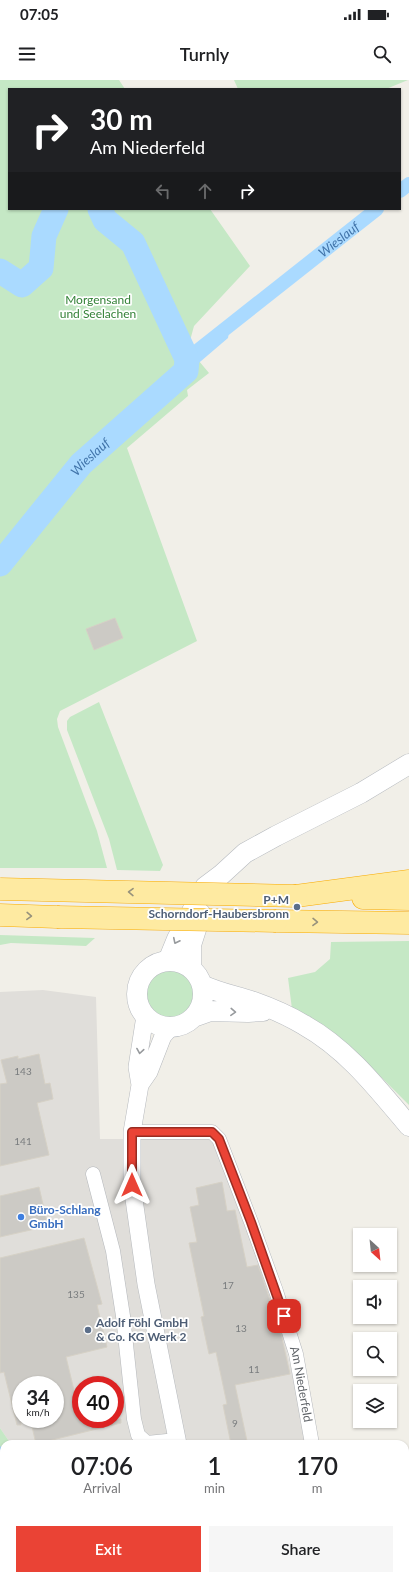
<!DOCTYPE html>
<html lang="en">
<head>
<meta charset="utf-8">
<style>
	:root { --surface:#fff; --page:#f6f6f6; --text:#202124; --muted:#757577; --accent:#ea4335 }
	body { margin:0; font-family:Lato,sans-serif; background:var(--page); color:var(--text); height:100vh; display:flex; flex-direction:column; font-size:15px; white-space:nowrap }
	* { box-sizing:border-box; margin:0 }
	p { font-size:13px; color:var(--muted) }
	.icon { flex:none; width:22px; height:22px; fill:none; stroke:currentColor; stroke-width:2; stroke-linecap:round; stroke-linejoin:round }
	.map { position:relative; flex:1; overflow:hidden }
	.panel { position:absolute; left:0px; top:1360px; width:409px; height:140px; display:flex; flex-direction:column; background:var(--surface); border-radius:12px 12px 0 0; box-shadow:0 1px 3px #0004 }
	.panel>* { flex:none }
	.hud { position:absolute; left:8px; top:8px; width:393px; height:122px; border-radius:0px; box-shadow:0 1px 3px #0004; background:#202124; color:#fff; overflow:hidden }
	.needle { width:26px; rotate:153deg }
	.tools { position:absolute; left:353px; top:1148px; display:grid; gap:8px }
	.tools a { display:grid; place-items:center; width:44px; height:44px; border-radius:0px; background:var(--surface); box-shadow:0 1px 3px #0004; font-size:20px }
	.speed { position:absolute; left:12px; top:1296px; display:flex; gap:8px; font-size:20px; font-weight:700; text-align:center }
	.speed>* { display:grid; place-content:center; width:52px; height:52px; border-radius:50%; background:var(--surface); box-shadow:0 1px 3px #0004; line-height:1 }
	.speed small { font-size:10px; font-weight:400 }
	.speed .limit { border:6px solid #d22; background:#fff; color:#111 }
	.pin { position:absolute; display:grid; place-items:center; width:34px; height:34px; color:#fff; margin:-17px; border-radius:8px; box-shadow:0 2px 6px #0006 }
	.me { position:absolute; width:44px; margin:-22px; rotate:0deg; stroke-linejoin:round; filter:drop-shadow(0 0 3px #0008) }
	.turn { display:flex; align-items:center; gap:14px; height:84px; padding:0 16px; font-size:18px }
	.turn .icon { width:52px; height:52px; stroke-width:2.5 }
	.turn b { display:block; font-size:28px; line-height:34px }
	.lanes { display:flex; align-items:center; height:38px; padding:0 16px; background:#0003; justify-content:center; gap:20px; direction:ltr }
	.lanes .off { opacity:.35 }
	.eta { display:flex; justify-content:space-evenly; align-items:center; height:68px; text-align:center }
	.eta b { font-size:24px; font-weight:600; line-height:28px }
	.primary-button { display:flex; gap:8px; margin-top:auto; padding:8px 16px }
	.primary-button a { flex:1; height:46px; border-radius:0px; background:var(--accent); color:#fff; font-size:16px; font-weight:600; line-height:46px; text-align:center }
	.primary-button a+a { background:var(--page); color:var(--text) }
	.status { display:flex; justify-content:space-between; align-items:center; height:28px; padding:0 20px; background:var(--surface); direction:ltr }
	.status svg { height:11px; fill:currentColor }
	header { display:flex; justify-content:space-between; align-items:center; height:52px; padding:0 16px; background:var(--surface); font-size:18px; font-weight:600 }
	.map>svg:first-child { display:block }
	.industrial { fill:#e0deda; fill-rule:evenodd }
	.green { fill:#c5e8c5 }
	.water { fill:#aadaff }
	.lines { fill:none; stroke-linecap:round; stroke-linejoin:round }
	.canal { stroke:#aadaff; stroke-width:14 }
	.river { stroke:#aadaff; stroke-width:25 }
	.building { fill:#cccac5; stroke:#d6d1c6 }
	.minor-casing { stroke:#b5b8bc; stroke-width:15 }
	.tertiary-casing { stroke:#b5b8bc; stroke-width:18 }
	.secondary-casing { stroke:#b6babf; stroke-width:21 }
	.trunk-casing { stroke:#f9ab00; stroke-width:23 }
	.minor { stroke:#fff; stroke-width:14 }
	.tertiary { stroke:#fff; stroke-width:17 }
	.secondary { stroke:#fff; stroke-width:20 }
	.trunk { stroke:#feeaa1; stroke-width:22 }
	.trunk-bridge-casing { stroke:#f9ab00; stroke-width:23; stroke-linecap:butt }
	.trunk-bridge { stroke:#feeaa1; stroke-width:22 }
	.oneway { stroke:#97927c }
	.oneway2 { stroke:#979a9d }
	.route-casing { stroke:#982c22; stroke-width:10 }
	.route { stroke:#ea4335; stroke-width:7 }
	.service-dot { fill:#5c6f8a; stroke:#fff; stroke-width:1.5 }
	.shop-dot { fill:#3f7fe0; stroke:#fff; stroke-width:1.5 }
	.labels { text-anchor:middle; stroke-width:3.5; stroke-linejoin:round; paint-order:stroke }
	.number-label { font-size:10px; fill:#7a7d7f }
	.park-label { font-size:12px; fill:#348238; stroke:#fff }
	.service-label { font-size:12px; font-weight:bold; fill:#4e5e75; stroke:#fff; text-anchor:end }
	.shop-label { font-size:12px; font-weight:bold; fill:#366cbe; stroke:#fff; text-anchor:start }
	.street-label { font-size:12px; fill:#5f6368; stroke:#fff }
	.water-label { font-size:13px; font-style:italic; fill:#4174aa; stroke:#fff }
</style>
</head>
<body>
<div class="status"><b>07:05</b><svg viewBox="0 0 49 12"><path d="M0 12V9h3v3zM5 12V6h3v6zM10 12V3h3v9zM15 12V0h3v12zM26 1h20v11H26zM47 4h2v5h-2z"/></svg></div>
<header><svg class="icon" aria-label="menu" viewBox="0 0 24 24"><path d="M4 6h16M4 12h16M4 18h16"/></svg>Turnly<svg class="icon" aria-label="search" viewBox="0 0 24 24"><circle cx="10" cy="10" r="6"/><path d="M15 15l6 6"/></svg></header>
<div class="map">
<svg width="409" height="1500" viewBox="0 0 409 1500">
	<rect width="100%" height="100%" fill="#f1efe8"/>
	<path class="industrial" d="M43,910L96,917L100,1059H212L273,1210L308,1364H11L0,1348V912ZM21,1305H55V1339H21ZM81,1305H115V1339H81Z
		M0,1423L4,1429V1496H26L27,1500H0Z
		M66,1496H320V1500H66Z"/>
	<path class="green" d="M0,0H119L125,9H9V129H210L250,186L194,246L188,268L209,293L187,310L188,316L127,368L197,561L60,631L57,639L58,647L97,751L107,788H0Z
		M234,0H408L386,9H238Z
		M99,622L163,785L160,791L117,790L109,759L67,650V641L70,637Z
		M0,855L95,858L86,866L11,863L0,865Z
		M409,861V1025L361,977L292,929L288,898L315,892L330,879L331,862Z
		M145 915a25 25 0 1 1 50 0a25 25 0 1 1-50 0Z
		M0,1348L11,1364H4V1429L0,1423Z
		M26,1496H66V1500H27Z"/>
	<path class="water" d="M227,246H230L228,258L187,293L184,292V289L225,257Z"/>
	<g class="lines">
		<g class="canal">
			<path d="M400,111L409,104"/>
			<path id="s1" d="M187,279L377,129"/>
		</g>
		<g class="river">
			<path d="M0,191L22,205L41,188L44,156L56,129"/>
			<path id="s2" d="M0,484L81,384L186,291L187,279L133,163L105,140L100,129"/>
			<path d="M0,1379L4,1383"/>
			<path d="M52,1496V1500"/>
		</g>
	</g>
	<path class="building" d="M115,538L123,558L94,570L86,549Z
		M39,974L45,1004L50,1003L53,1019L37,1023L49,1075L0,1086V1004L7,1003L1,980L18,976V979Z
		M222,1102L227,1131L235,1130L247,1187L258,1185L268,1214L281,1254L290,1294L235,1305L247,1361L233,1364H231L223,1325L227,1324L216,1272L209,1274L201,1237L204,1236L189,1163L197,1162L190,1127L199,1125L196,1108Z
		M39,1107L48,1146L0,1157V1116Z
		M84,1158L102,1224L97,1225L107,1267L66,1277L79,1331L81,1330V1339H121V1343L36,1364L31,1342L45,1339H55V1305H21V1345H17L4,1292L0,1293V1178Z"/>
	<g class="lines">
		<g class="minor-casing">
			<g id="minor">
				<path id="s3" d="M132,1052H212L219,1059L251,1142L276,1211L296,1274L312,1364"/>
				<path d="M93,1094L113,1171L123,1236L134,1339L138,1355L147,1363L177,1360"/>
				<path d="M17,1496L18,1500"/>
				<path d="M325,1496V1500"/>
			</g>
		</g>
		<g class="tertiary-casing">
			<path id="tertiary" d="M145,936L137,987L140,1005L132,1052V1105L146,1204L178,1364
				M140,1005L149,992L163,956L171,947
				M206,1496L207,1500"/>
		</g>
		<g class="secondary-casing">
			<path id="secondary" d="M168,881L177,859L205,807L221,795L245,773L276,756L361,713L409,684
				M137 914a33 33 0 1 1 66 0a33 33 0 1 1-66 0Z
				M191,888V865L201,834
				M202,905C219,913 236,916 254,922C271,928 289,936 304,945C347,969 377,1008 409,1046
				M196,936L210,931L248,932L263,931"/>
		</g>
		<g class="trunk-casing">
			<path id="trunk" d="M296,816L409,801
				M363,818L409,819
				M0,835L57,837
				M276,841L409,843"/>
		</g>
		<use href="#minor" class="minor"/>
		<use href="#tertiary" class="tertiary"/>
		<use href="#secondary" class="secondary"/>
		<use href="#trunk" class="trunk"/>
		<g class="trunk-bridge-casing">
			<path id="trunk-bridge" d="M0,809L296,816
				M57,837L276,841"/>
		</g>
		<use href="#trunk-bridge" class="trunk-bridge"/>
	</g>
	<defs><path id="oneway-chevron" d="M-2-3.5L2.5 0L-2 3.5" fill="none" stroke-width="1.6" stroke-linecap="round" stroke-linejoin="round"/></defs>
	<g class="oneway">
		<use href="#oneway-chevron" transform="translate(131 812) rotate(-179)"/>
		<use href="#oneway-chevron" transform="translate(29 836) rotate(2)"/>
		<use href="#oneway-chevron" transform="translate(315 842) rotate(1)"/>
	</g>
	<g class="oneway2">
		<use href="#oneway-chevron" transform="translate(176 861) rotate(116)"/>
		<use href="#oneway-chevron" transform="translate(233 932) rotate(3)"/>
		<use href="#oneway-chevron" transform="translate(140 971) rotate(99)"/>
	</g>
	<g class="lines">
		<g class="route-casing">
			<path id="route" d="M132,1105V1052H212L219,1059L251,1142L284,1236"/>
		</g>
		<use href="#route" class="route"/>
	</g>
	<g class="service-dot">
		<circle cx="297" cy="827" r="4"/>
		<circle cx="88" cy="1250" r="4"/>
	</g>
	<circle class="shop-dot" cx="21" cy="1137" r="4"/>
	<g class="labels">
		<g class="number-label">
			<text x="23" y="995">143</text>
			<text x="23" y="1065">141</text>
			<text x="228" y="1209">17</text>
			<text x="76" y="1218">135</text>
			<text x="241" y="1252">13</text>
			<text x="254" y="1293">11</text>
			<text x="235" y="1347">9</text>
		</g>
		<g class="park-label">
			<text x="98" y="224">Morgensand<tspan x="98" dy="14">und Seelachen</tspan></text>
		</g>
		<g class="service-label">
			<text x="289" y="824">P+M<tspan x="289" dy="14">Schorndorf-Haubersbronn</tspan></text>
			<text x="96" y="1247" text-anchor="start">Adolf Föhl GmbH<tspan x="96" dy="14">&amp; Co. KG Werk 2</tspan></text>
		</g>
		<g class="shop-label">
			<text x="29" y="1134">Büro-Schlang<tspan x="29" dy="14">GmbH</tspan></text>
		</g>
		<g class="street-label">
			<text dy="4" stroke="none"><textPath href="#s3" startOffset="349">Am Niederfeld</textPath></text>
		</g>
		<g class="water-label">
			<text dy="5" stroke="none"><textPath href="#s1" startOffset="193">Wieslauf</textPath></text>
			<text dy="5" stroke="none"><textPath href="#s2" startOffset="140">Wieslauf</textPath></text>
		</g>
	</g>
</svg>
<div class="tools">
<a><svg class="needle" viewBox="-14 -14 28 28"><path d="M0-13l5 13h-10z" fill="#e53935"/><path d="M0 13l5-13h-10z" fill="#757577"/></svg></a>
<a><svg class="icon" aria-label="sound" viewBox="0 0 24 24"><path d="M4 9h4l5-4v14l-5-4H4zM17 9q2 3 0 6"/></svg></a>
<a><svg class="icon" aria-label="search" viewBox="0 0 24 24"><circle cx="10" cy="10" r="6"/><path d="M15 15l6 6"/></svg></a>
<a><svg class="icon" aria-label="layers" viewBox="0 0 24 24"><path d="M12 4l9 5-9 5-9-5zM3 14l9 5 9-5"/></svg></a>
</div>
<div class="speed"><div>34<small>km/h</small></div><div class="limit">40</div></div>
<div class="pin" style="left:284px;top:1236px;background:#d93025"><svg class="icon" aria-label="arrive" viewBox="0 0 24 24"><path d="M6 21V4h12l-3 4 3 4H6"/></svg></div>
<svg class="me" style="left:132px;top:1105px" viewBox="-20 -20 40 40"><path d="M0-17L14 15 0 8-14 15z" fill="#ea4335" stroke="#fff" stroke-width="4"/></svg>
<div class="hud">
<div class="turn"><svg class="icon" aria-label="right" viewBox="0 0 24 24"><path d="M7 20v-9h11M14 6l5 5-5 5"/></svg><div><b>30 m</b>Am Niederfeld</div></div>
<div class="lanes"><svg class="icon off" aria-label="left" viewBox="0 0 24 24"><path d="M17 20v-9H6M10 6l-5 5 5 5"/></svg><svg class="icon off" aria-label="ahead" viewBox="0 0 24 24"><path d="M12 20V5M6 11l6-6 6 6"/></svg><svg class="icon" aria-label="right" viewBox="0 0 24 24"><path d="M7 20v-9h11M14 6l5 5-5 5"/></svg></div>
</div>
<section class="panel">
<div class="eta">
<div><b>07:06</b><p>Arrival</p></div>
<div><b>1</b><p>min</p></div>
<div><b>170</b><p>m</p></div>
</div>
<div class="primary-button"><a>Exit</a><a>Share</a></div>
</section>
</div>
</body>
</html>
